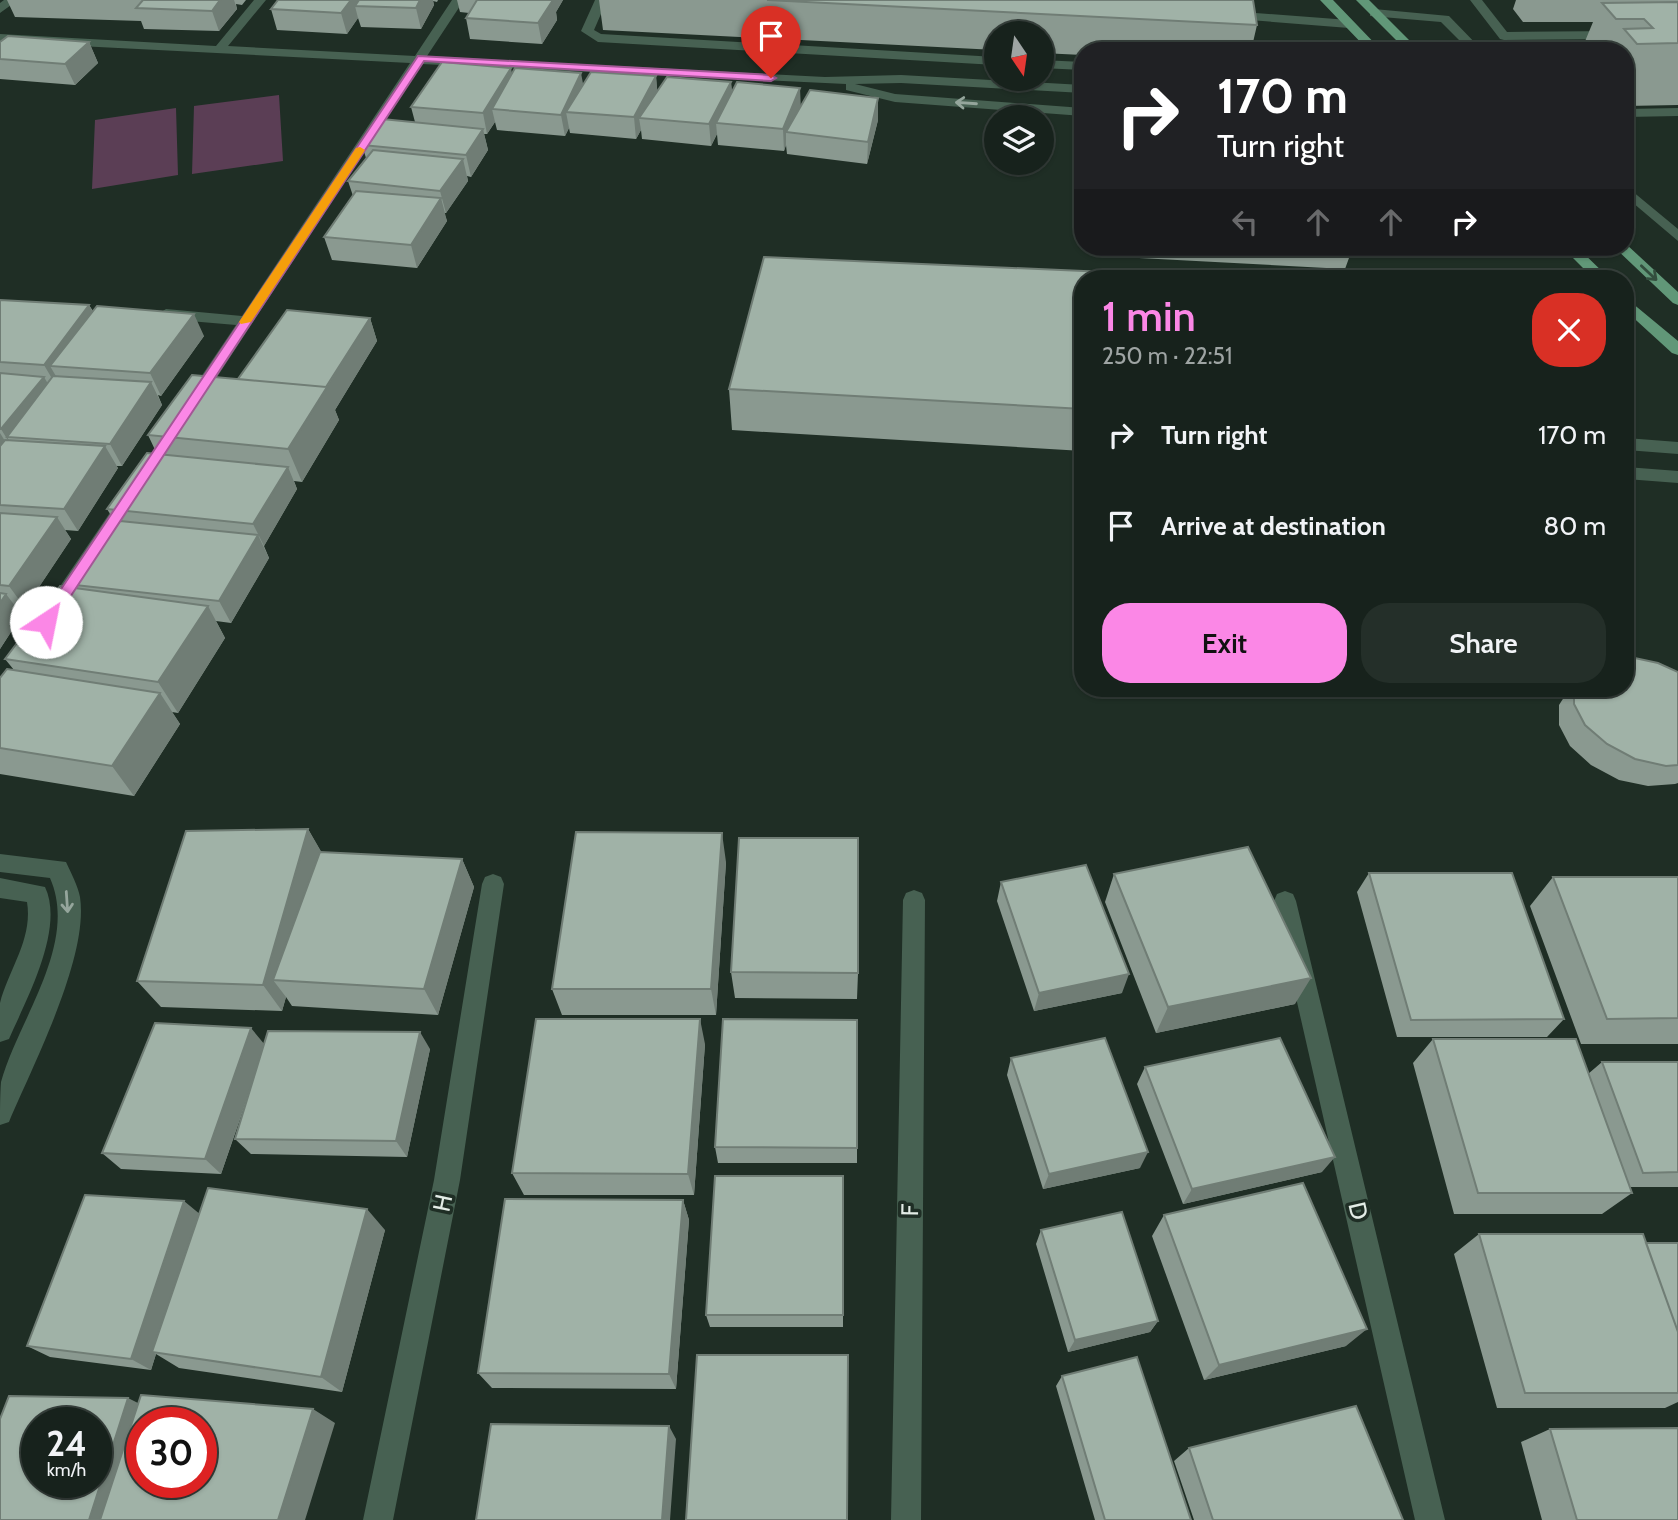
<!DOCTYPE html>
<html lang="en">
<head>
<meta charset="utf-8">
<style>
	:root { --surface:#17221c; --page:#242f29; --text:#f1f3f6; --muted:#9ea4a3; --line:#363f3b; --accent:#fb87e6 }
	body { margin:0; font-family:Cabin,sans-serif; background:var(--page); color:var(--text); height:100vh; display:flex; flex-direction:column; font-size:26px; white-space:nowrap }
	* { box-sizing:border-box; margin:0 }
	p { font-size:23px; color:var(--muted) }
	.icon { flex:none; width:38px; height:38px; fill:none; stroke:currentColor; stroke-width:2; stroke-linecap:round; stroke-linejoin:round }
	.map { position:relative; flex:1; overflow:hidden }
	.drawer { position:absolute; left:1074px; top:270px; width:560px; height:427px; display:flex; flex-direction:column; background:var(--surface); border-radius:28px; box-shadow:0 2px 5px #0004,0 0 0 2px var(--line) }
	.drawer>* { flex:none }
	.banner { position:absolute; left:1074px; top:42px; width:560px; height:214px; border-radius:28px; box-shadow:0 2px 5px #0004,0 0 0 2px var(--line); background:#202124; color:#fff; overflow:hidden }
	.needle { width:46px; rotate:167deg }
	.tools { position:absolute; left:984px; top:21px; display:grid; gap:14px }
	.tools a { display:grid; place-items:center; width:70px; height:70px; border-radius:50%; background:var(--surface); box-shadow:0 2px 5px #0004,0 0 0 2px var(--line); font-size:35px }
	.speed { position:absolute; left:21px; top:1407px; display:flex; gap:14px; font-size:35px; font-weight:700; text-align:center }
	.speed>* { display:grid; place-content:center; width:91px; height:91px; border-radius:50%; background:var(--surface); box-shadow:0 2px 5px #0004,0 0 0 2px var(--line); line-height:1 }
	.speed small { font-size:18px; font-weight:400 }
	.speed .limit { border:10px solid #d22; background:#fff; color:#111 }
	.pin { position:absolute; display:grid; place-items:center; width:60px; height:60px; color:#fff; margin:-72px -30px; border-radius:50% 50% 50% 0; rotate:-45deg; box-shadow:0 0 7px #0007 }
	.pin .icon { rotate:45deg }
	.me { position:absolute; width:77px; margin:-38px; rotate:34deg; stroke-linejoin:round; filter:drop-shadow(0 0 5px #0008) }
	.turn { display:flex; align-items:center; gap:24px; height:147px; padding:0 28px; font-size:32px }
	.turn .icon { width:91px; height:91px; stroke-width:2.5 }
	.turn b { display:block; font-size:49px; line-height:60px }
	.lanes { display:flex; align-items:center; height:66px; padding:0 28px; background:#0003; justify-content:center; gap:35px; direction:ltr }
	.lanes .off { opacity:.35 }
	.round { display:grid; place-items:center; flex:none; width:74px; height:74px; border-radius:28px; background:var(--page) }
	.summary { display:flex; align-items:center; justify-content:space-between; height:119px; padding:0 28px }
	h1 { font-size:42px; font-weight:600; line-height:52px; color:var(--accent) }
	.cta { display:flex; gap:14px; margin-top:auto; padding:14px 28px }
	.cta a { flex:1; height:80px; border-radius:28px; background:var(--accent); color:#111; font-size:28px; font-weight:600; line-height:80px; text-align:center }
	.cta a+a { background:var(--page); color:var(--text) }
	ul { padding:0; list-style:none }
	li { display:flex; align-items:center; gap:21px; height:91px; padding:0 28px }
	li div { flex:1 }
	li b { display:block; font-size:26px }
	li em { font-style:normal }
	.map>svg:first-child { display:block }
	.green { fill:#5b3e55 }
	.lines { fill:none; stroke-linecap:round; stroke-linejoin:round }
	.minor { fill:#476152; fill-rule:evenodd }
	.major { fill:#619778; fill-rule:evenodd }
	.wall { fill:#8a9990 }
	.shaded-wall { fill:#707d75 }
	.building { fill:#a0b2a7; stroke:#707d75; stroke-width:2; fill-rule:evenodd }
	.oneway { stroke:#95a69c }
	.oneway2 { stroke:#334e3e }
	.route { fill:#fb87e6; stroke:#a35896; stroke-width:2 }
	.slow { fill:#f59e0b }
	.labels { text-anchor:middle; stroke-width:7; stroke-linejoin:round; paint-order:stroke }
	.near-street-label { font-size:24px; fill:#e3ece6; stroke:#1f2e25 }
</style>
</head>
<body>
<div class="map">
<svg width="1678" height="1520" viewBox="0 0 1678 1520">
	<rect width="100%" height="100%" fill="#1f2e25"/>
	<path class="green" d="M279,95L283,161L192,174L194,106Z
		M176,108L178,175L92,189L95,120Z"/>
	<g class="lines">
		<path class="minor" d="M4,0H18L0,13V3Z
			M254,0H266L228,46L415,56L452,0H464L427,56L825,77L901,75L1083,85V93L901,83L855,84L895,94L1083,108V116L895,102L846,90V84L422,64L200,403L194,404L186,399L236,325L166,319L158,314L166,309L242,316L410,63L0,42V34L216,46Z
			M595,0H607L594,30L601,34L996,57V65L598,42L581,31Z
			M1470,0H1482L1507,32L1616,31L1622,35L1616,39L1504,40L1500,39Z
			M1374,9L1449,16L1483,51H1470L1441,22L1370,16V10Z
			M1229,11L1349,20L1355,24L1349,28L1225,18V12Z
			M1041,60L1083,62V70L1041,68Z
			M1678,108V116L1626,117V109Z
			M1626,186L1678,229V241L1626,197Z
			M1626,438L1678,442V454L1626,450Z
			M1626,467L1678,471V483L1626,479Z
			M130,490L139,496L62,614H48L45,609L48,604L124,492Z
			M0,854L66,862C71,873 78,886 80,897C89,957 33,1065 9,1122L0,1125C0,1112 0,1095 1,1082C18,1020 79,944 50,878L0,872Z
			M493,874L501,877L504,884L460,1180L393,1520H363L434,1180L482,884L485,877Z
			M0,878L45,887C65,929 26,1000 9,1039L0,1042C0,1030 0,1015 0,1003C9,969 33,939 27,902L0,898Z
			M914,890L922,893L925,900L921,1520H891L903,900L906,893Z
			M1285,891L1293,894L1296,901L1445,1520H1415L1274,901L1277,894Z"/>
		<path class="major" d="M1320,0H1333L1382,51H1369Z
			M1356,0H1369L1420,51H1407Z
			M1626,244L1678,292V305L1673,303L1614,247H1626Z
			M1562,247H1577L1609,278H1593Z
			M1626,298L1678,341V355L1672,353L1626,311Z"/>
	</g>
	<path class="wall" d="M7,0H246L242,5L236,4L237,9L219,31L144,29L141,21L15,17Z
		M278,0H438L437,2L433,1L434,5L421,29L361,27L358,18L347,34L277,30L271,9Z
		M457,0H563L556,12L557,20L542,44L470,39L466,18L469,13L460,12Z
		M599,0H1253L1257,25L1251,51H1083V55L1041,53V33H996V50L603,30Z
		M1516,0H1678V105L1626,106V51H1581L1593,22H1523L1513,9Z
		M0,42H89L98,63L75,85L0,79Z
		M512,74L583,84L656,76L657,91L731,82L732,92L800,107L878,98V120L867,164L787,154L786,145L784,151L718,145L717,134L711,146L642,139L641,130L636,139L570,133L569,128L565,136L497,130L495,122L487,134H484L488,150L471,177L467,176L468,181L446,213H444L447,221L417,268L332,260L324,237L353,196L348,181L366,158L362,145L415,122L411,107Z
		M1101,247H1353L1345,269L1101,256Z
		M1083,278V451L732,430L729,389Z
		M0,300L89,305L93,311L204,336L161,396L158,395L162,405L122,466H116L118,468L78,531L65,530L71,539L25,608L16,607L22,615L0,649Z
		M370,318L377,341L335,410L339,420L302,482L294,481L297,489L264,546L269,558L231,623L216,621L225,638L178,713L172,712L180,724L134,796L0,774V678L14,670L5,659L77,588L75,585L117,525L107,509L157,454L148,435L238,379Z
		M1678,672V783L1675,784L1648,786L1619,780L1591,765L1570,746L1559,725V705L1570,688H1626Z
		M308,829L321,852L462,859L474,887L438,1015L292,1006L286,997L282,1011L161,1007L137,981Z
		M726,862L716,1015H562L552,989Z
		M1369,873L1564,1019L1547,1037H1397L1357,892Z
		M1114,874L1295,1004L1156,1033L1105,902Z
		M1553,877H1678V1044H1581L1530,906Z
		M1001,882L1122,993L1034,1011L997,901Z
		M731,972L858,973L857,999L735,998Z
		M1433,1039L1588,1074L1602,1062H1678V1187H1630L1632,1193L1602,1214H1454L1413,1063Z
		M264,1044L430,1049L407,1157L251,1154L235,1139L255,1076L221,1174L121,1169L102,1153Z
		M705,1044L694,1195H524L512,1173Z
		M1011,1058L1140,1168L1043,1189L1007,1075Z
		M1145,1067L1322,1172L1183,1204L1137,1084Z
		M715,1147L857,1148V1163H718Z
		M843,1176V1327H710L706,1315Z
		M683,1200L689,1220L676,1389L492,1388L478,1373Z
		M199,1213L385,1230L342,1392L179,1368L156,1354L151,1370L50,1357L27,1346Z
		M1164,1215L1346,1346L1204,1380L1152,1236Z
		M1041,1230L1158,1321L1150,1332L1068,1352L1036,1244Z
		M1479,1234L1646,1243H1678V1402L1665,1408H1497L1454,1254Z
		M1062,1376L1191,1520H1095L1056,1386Z
		M1550,1429L1678,1520H1542L1521,1442Z
		M1189,1448L1403,1520H1194L1174,1461Z"/>
	<path class="shaded-wall" d="M220,0H234L237,9L219,31L212,11Z
		M351,0H361L355,6L358,18L347,34L341,13Z
		M420,0H433L434,5L421,29L416,8Z
		M549,0H563L556,12L557,20L542,44L538,23Z
		M89,42L98,63L75,85L65,64Z
		M511,68L515,89L492,109L495,122L487,134L483,113Z
		M581,73L585,94L566,112L569,128L565,136L561,115Z
		M656,76L658,98L639,118L641,130L636,139L634,117Z
		M731,82L732,103L716,123L717,134L711,146L709,124Z
		M800,88L801,110L786,132V145L784,151L783,129Z
		M878,98V120L867,164L868,142Z
		M483,129L488,150L471,177L466,155Z
		M463,159L468,181L446,213L440,191Z
		M441,198L447,221L417,268L411,245Z
		M89,305L101,327L50,366L60,383L57,387L44,365Z
		M194,314L204,336L161,396L150,373Z
		M370,318L377,341L335,410L339,420L302,482L288,449Z
		M44,377L57,399L7,437L16,451L15,452L1,429Z
		M151,382L162,405L122,466L110,444Z
		M0,433L15,457L0,476Z
		M105,446L118,468L78,531L64,509Z
		M288,467L297,489L264,546L253,524Z
		M57,517L71,539L25,608L9,586Z
		M258,535L269,558L231,623L219,601Z
		M6,594L22,615L0,649V603Z
		M208,606L225,638L178,713L158,682Z
		M160,693L180,724L134,796L112,766Z
		M308,829L325,858L273,980L286,997L282,1011L263,985Z
		M722,833L726,862L716,1015L711,989Z
		M462,859L474,887L438,1015L424,989Z
		M1129,974L1122,993L1034,1011L1039,993Z
		M1311,978L1295,1004L1156,1033L1168,1007Z
		M700,1019L705,1044L694,1195L688,1174Z
		M251,1028L265,1045L221,1174L205,1159Z
		M420,1032L430,1049L407,1157L396,1141Z
		M1148,1152L1140,1168L1043,1189L1049,1174Z
		M1335,1157L1322,1172L1183,1204L1192,1189Z
		M683,1200L689,1220L676,1389L669,1374Z
		M184,1201L201,1215L152,1352L156,1354L151,1370L131,1359Z
		M367,1209L385,1230L342,1392L321,1377Z
		M1158,1321L1150,1332L1068,1352L1075,1340Z
		M1367,1329L1346,1346L1204,1380L1219,1365Z
		M128,1398L148,1408L114,1520H89Z
		M313,1409L335,1423L305,1520H278Z
		M669,1426L676,1439L670,1520H662Z"/>
	<path class="building" d="M143,0H220L212,11L136,8Z
		M278,0H351L341,13L271,9Z
		M359,0H420L416,8L355,6Z
		M477,0H553L538,23L466,18Z
		M767,0H1253L1257,25Z
		M1678,2V43L1637,44L1624,29L1653,28L1644,19H1616L1602,3Z
		M8,36L89,42L65,64L0,59V42Z
		M442,62L511,68L483,113L411,107Z
		M515,68L581,73L561,115L492,109Z
		M591,72L656,76L634,117L566,112Z
		M667,77L731,82L709,124L639,118Z
		M737,82L800,88L783,129L716,123Z
		M810,90L878,98L868,142L786,132Z
		M382,119L483,129L466,155L362,145Z
		M373,150L463,159L440,191L348,181Z
		M356,191L441,198L411,245L324,237Z
		M764,257L1241,278H1083V409L729,389Z
		M0,300L89,305L44,365L0,362Z
		M97,306L194,314L150,373L50,366Z
		M287,310L370,318L326,387L238,379Z
		M0,373L44,377L1,429H0Z
		M192,375L327,387L288,449L148,435Z
		M53,376L151,382L110,444L7,437Z
		M5,440L105,446L64,509L0,505V446Z
		M147,453L288,467L253,524L107,509Z
		M0,513L57,517L9,586L0,585Z
		M120,521L258,535L219,601L75,585Z
		M60,586L208,606L158,682L5,659Z
		M0,593L6,594L0,603Z
		M1626,657H1630L1658,663L1678,672V765L1666,766L1635,759L1607,744L1585,725L1574,704V688H1626Z
		M7,669L160,693L112,766L0,748V678Z
		M308,829L263,985L137,981L186,831Z
		M576,832L722,833L711,989H552Z
		M739,838H858V973L731,972Z
		M1248,847L1311,978L1168,1007L1114,874Z
		M320,852L462,859L424,989L273,980Z
		M1086,865L1129,974L1039,993L1001,882Z
		M1369,873H1512L1564,1019L1411,1020Z
		M1553,877H1678V1018L1607,1019Z
		M536,1019H700L688,1174L512,1173Z
		M723,1019L857,1020V1148L715,1147Z
		M155,1023L251,1028L205,1159L102,1153Z
		M268,1031L420,1032L396,1141L235,1139Z
		M1105,1038L1148,1152L1049,1174L1011,1058Z
		M1280,1038L1335,1157L1192,1189L1145,1067Z
		M1433,1039H1576L1632,1193H1478Z
		M1602,1062H1678V1172L1643,1173Z
		M715,1176H843V1315H706Z
		M1303,1183L1367,1329L1219,1365L1164,1215Z
		M208,1188L367,1209L321,1377L152,1352Z
		M85,1195L184,1201L131,1359L27,1346Z
		M505,1199L683,1200L669,1374L478,1373Z
		M1122,1212L1158,1321L1075,1340L1041,1230Z
		M1479,1234H1643L1678,1332V1393H1525Z
		M1646,1243H1678V1332Z
		M697,1355H848L847,1520H686Z
		M1137,1357L1191,1520H1105L1062,1376Z
		M141,1395L313,1409L278,1520H100ZM142,1423H201V1482H142Z
		M9,1396L128,1398L89,1520H0V1419ZM37,1423H96V1482H37Z
		M1356,1406L1403,1520H1213L1189,1448Z
		M491,1424L669,1426L662,1520H476Z
		M1678,1428V1520H1577L1550,1429Z"/>
	<defs><path id="oneway-shaft" d="M-6 0H5M1.5-3L5.5 0L1.5 3" fill="none" stroke-width="1.6" stroke-linecap="round" stroke-linejoin="round" transform="scale(1.75)"/></defs>
	<g class="oneway">
		<use href="#oneway-shaft" transform="translate(966 103) rotate(-176)"/>
		<use href="#oneway-shaft" transform="translate(67 902) rotate(86)"/>
	</g>
	<use class="oneway2" href="#oneway-shaft" transform="translate(1649 273) rotate(43)"/>
	<path class="route" d="M418,56L771,75L776,78L771,81L424,61L51,626H41V619Z"/>
	<path class="slow" d="M360,147L365,150L251,322L241,324L239,322L356,148Z"/>
	<g class="labels">
		<g class="near-street-label">
			<text transform="translate(443 1203) rotate(-78)" y="8">H</text>
			<text transform="translate(910 1210) rotate(-89)" y="8">F</text>
			<text transform="translate(1358 1211) rotate(77)" y="8">D</text>
		</g>
	</g>
</svg>
<div class="tools">
<a><svg class="needle" viewBox="-14 -14 28 28"><path d="M0-13l5 13h-10z" fill="#e53935"/><path d="M0 13l5-13h-10z" fill="#9ea4a3"/></svg></a>
<a><svg class="icon" aria-label="layers" viewBox="0 0 24 24"><path d="M12 4l9 5-9 5-9-5zM3 14l9 5 9-5"/></svg></a>
</div>
<div class="speed"><div>24<small>km/h</small></div><div class="limit">30</div></div>
<div class="pin" style="left:771px;top:78px;background:#d93025"><svg class="icon" aria-label="arrive" viewBox="0 0 24 24"><path d="M6 21V4h12l-3 4 3 4H6"/></svg></div>
<svg class="me" style="left:46px;top:622px" viewBox="-20 -20 40 40"><circle r="19" fill="#fff"/><path d="M0-13L10 11 0 6-10 11z" fill="#fb87e6"/></svg>
<div class="banner">
<div class="turn"><svg class="icon" aria-label="right" viewBox="0 0 24 24"><path d="M7 20v-9h11M14 6l5 5-5 5"/></svg><div><b>170 m</b>Turn right</div></div>
<div class="lanes"><svg class="icon off" aria-label="left" viewBox="0 0 24 24"><path d="M17 20v-9H6M10 6l-5 5 5 5"/></svg><svg class="icon off" aria-label="ahead" viewBox="0 0 24 24"><path d="M12 20V5M6 11l6-6 6 6"/></svg><svg class="icon off" aria-label="ahead" viewBox="0 0 24 24"><path d="M12 20V5M6 11l6-6 6 6"/></svg><svg class="icon" aria-label="right" viewBox="0 0 24 24"><path d="M7 20v-9h11M14 6l5 5-5 5"/></svg></div>
</div>
<section class="drawer">
<div class="summary"><div><h1>1 min</h1><p>250 m · 22:51</p></div><a class="round" style="background:#d93025;color:#fff"><svg class="icon" aria-label="close" viewBox="0 0 24 24"><path d="M6 6l12 12M18 6L6 18"/></svg></a></div>
<ul>
<li><svg class="icon" aria-label="right" viewBox="0 0 24 24"><path d="M7 20v-9h11M14 6l5 5-5 5"/></svg><div><b>Turn right</b></div><em>170 m</em></li>
<li><svg class="icon" aria-label="arrive" viewBox="0 0 24 24"><path d="M6 21V4h12l-3 4 3 4H6"/></svg><div><b>Arrive at destination</b></div><em>80 m</em></li>
</ul>
<div class="cta"><a>Exit</a><a>Share</a></div>
</section>
</div>
</body>
</html>
